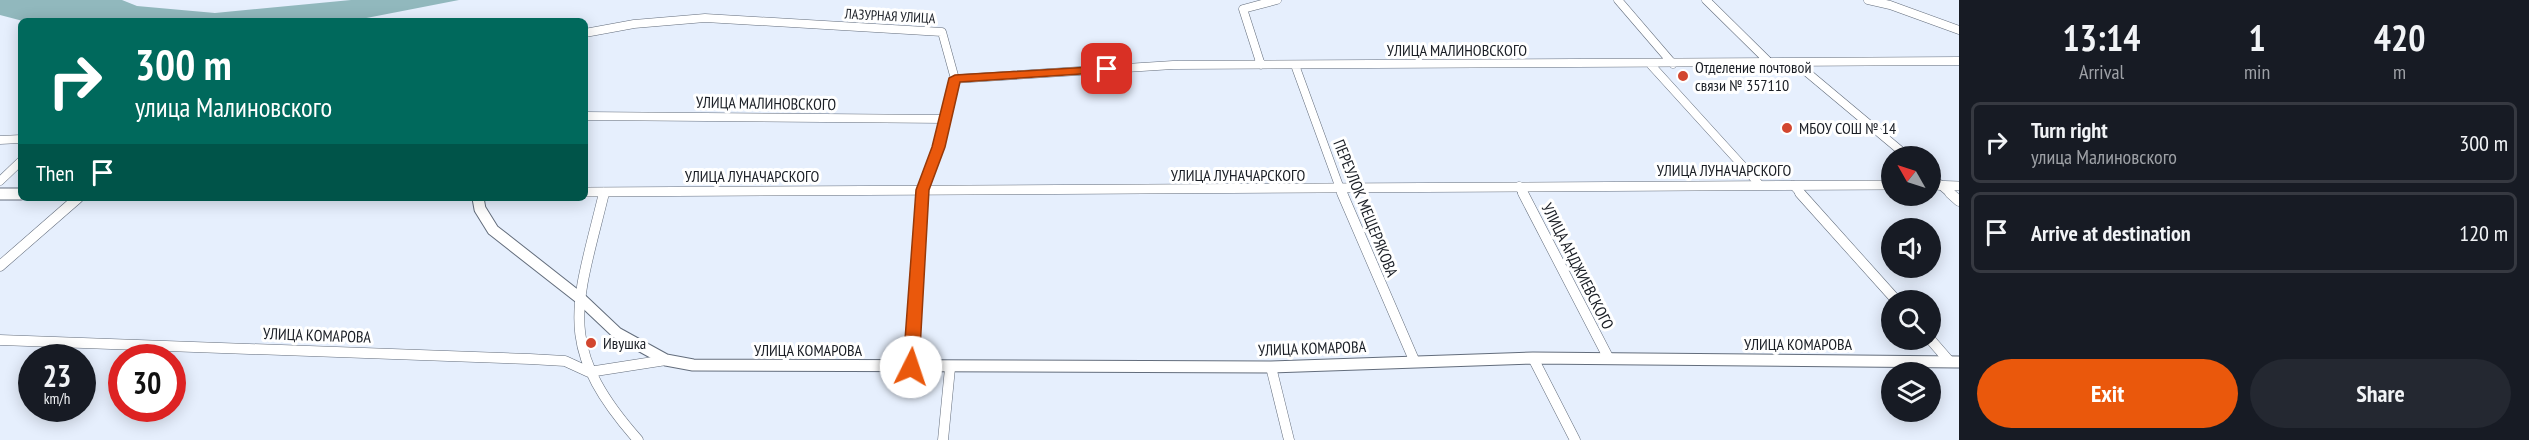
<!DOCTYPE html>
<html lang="en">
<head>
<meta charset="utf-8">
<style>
	:root { --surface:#171b24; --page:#242831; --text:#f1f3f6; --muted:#9ea1a6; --line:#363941; --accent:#ea580c }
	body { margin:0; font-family:"PT Sans Narrow",sans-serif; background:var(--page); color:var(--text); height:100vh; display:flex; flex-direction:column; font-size:22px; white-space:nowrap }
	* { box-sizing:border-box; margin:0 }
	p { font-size:20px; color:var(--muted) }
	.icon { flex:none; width:33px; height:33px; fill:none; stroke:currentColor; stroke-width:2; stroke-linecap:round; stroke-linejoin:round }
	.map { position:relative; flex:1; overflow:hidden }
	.panel { display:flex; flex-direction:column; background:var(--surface); width:570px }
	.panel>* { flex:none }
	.top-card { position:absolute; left:18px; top:18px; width:570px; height:183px; border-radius:9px; box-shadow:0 3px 15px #0003; background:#00695c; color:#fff; overflow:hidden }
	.needle { width:39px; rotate:309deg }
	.controls { position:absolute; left:1881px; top:146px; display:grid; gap:12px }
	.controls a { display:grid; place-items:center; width:60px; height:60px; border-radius:50%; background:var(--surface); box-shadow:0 3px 15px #0003; font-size:30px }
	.speed { position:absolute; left:18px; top:344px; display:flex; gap:12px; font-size:30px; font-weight:700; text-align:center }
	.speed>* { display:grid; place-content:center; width:78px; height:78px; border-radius:50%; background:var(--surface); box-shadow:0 3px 15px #0003; line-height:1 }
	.speed small { font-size:15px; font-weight:400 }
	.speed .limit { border:9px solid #d22; background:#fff; color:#111 }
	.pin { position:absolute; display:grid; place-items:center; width:51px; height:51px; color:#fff; margin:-26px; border-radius:12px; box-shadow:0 3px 9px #0006 }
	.me { position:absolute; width:66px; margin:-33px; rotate:4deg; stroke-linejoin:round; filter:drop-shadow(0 0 4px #0008) }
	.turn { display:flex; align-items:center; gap:21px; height:126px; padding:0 18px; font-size:27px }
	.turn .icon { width:78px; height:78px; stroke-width:2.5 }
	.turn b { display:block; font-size:42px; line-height:51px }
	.then { display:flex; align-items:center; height:57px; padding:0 18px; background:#0003; gap:12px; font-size:22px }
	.eta { display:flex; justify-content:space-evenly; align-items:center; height:102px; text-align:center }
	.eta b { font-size:36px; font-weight:700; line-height:42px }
	.action { display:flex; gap:12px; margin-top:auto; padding:12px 18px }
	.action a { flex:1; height:69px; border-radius:36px; background:var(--accent); color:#fff; font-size:24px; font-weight:700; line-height:69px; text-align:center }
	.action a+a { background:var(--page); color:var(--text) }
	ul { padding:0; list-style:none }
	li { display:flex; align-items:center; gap:18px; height:81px; margin:0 12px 9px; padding:0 6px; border:3px solid var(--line); border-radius:9px }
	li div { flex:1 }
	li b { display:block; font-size:22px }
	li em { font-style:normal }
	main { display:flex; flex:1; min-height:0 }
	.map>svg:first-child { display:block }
	.water { fill:#91b8bd }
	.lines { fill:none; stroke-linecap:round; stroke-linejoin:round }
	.minor-far1-casing { stroke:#636d7c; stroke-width:9 }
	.minor-casing { stroke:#636d7c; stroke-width:11 }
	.tertiary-far1-casing { stroke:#636d7c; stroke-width:10 }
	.tertiary-casing { stroke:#636d7c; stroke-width:13 }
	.minor-far1 { stroke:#fff; stroke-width:8 }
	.minor { stroke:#fff; stroke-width:10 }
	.tertiary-far1 { stroke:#fff; stroke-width:9 }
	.tertiary { stroke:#fff; stroke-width:11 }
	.route { fill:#ea580c; stroke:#983908; stroke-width:1.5 }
	.poi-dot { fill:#d2462f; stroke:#fff; stroke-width:2 }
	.labels { text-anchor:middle; stroke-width:6; stroke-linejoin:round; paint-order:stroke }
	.far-street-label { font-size:14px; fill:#1a1e25; stroke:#fff }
	.street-label { font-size:16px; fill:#1a1e25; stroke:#fff }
	.poi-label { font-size:16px; fill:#1a1e25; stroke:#fff; text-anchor:start }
</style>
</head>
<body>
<main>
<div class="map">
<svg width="1959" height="440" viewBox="0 0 1959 440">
	<rect width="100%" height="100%" fill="#e6effd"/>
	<path class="water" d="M0,0H122L137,6L215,13L351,0H459L351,21H23L0,15Z"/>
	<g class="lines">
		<g class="minor-far1-casing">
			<path id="minor-far1" d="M1618,0L1673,64
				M1706,0L1771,64
				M1868,0L1890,5L1959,30
				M585,33L634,24L705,18L942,32L955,79L939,147L923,194
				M1797,64L1907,156
				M1261,65L1243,9L1277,0
				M1295,65L1342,194
				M1651,65L1760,185
				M955,79L1173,65L1959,61
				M585,116L946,119
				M0,140L21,139
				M1930,176L1951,194
				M0,181L21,161
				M1793,185L1801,194
				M1519,186L1523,194
				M603,194L604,192"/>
		</g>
		<g class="minor-casing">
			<path id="minor" d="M604,193C577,305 554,345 638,440
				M1342,193L1414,360
				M1523,193L1609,359
				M1800,193L1896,300
				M1950,193L1959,201
				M0,266L78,198
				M1930,339L1950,362
				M0,340L530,359L565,361L589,372L666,360
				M1533,358L1575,440
				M911,367L923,193
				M1271,367L1289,440
				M943,440L950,368"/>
		</g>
		<g class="tertiary-far1-casing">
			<path id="tertiary-far1" d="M1930,185L1959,186
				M585,192L1892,185
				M0,194H21"/>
		</g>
		<g class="tertiary-casing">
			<path id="tertiary" d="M0,194H21
				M478,198L480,209L493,230L581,299L617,333L666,360L693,365L1271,367L1533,358L1959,362"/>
		</g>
		<use href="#minor-far1" class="minor-far1"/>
		<use href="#minor" class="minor"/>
		<use href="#tertiary-far1" class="tertiary-far1"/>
		<use href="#tertiary" class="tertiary"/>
	</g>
	<path class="route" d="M1107,66L1111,67V72L960,82L945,147L929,190L919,367L916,372H905L903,367L916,190L932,147L949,78L955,75Z"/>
	<g class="poi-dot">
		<circle cx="1683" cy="76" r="6"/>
		<circle cx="1787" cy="128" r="6"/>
		<circle cx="591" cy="343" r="6"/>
	</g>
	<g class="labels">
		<g class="far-street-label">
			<text transform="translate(890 16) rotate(3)" y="5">ЛАЗУРНАЯ УЛИЦА</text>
		</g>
		<g class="street-label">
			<text x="1457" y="56">УЛИЦА МАЛИНОВСКОГО</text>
			<text transform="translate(766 103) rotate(1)" y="6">УЛИЦА МАЛИНОВСКОГО</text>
			<text x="1724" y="176">УЛИЦА ЛУНАЧАРСКОГО</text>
			<text x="1238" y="181">УЛИЦА ЛУНАЧАРСКОГО</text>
			<text x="752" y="182">УЛИЦА ЛУНАЧАРСКОГО</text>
			<text transform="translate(1366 208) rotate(68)" y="6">ПЕРЕУЛОК МЕЩЕРЯКОВА</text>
			<text transform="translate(1578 266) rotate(63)" y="6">УЛИЦА АНДЖИЕВСКОГО</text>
			<text transform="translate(317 335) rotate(2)" y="6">УЛИЦА КОМАРОВА</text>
			<text x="1798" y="350">УЛИЦА КОМАРОВА</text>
			<text transform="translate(1312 348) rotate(-2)" y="6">УЛИЦА КОМАРОВА</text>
			<text x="808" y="356">УЛИЦА КОМАРОВА</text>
		</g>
		<g class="poi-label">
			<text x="1695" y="73">Отделение почтовой<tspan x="1695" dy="18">связи № 357110</tspan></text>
			<text x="1799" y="134">МБОУ СОШ № 14</text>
			<text x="603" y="349">Ивушка</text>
		</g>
	</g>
</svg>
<div class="controls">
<a><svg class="needle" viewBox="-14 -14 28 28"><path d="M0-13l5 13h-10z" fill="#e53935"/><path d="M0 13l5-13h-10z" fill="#9ea1a6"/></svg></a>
<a><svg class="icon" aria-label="sound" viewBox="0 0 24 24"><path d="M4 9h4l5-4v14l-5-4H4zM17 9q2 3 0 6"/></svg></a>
<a><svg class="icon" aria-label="search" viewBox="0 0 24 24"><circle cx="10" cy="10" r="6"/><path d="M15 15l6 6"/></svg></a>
<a><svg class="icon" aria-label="layers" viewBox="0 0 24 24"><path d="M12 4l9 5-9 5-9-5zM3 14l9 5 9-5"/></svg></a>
</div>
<div class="speed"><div>23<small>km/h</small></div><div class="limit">30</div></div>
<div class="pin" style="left:1107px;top:69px;background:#d93025"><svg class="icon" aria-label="arrive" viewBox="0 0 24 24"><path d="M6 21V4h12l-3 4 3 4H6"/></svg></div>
<svg class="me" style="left:911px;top:367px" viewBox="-20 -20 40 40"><circle r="19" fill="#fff"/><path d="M0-13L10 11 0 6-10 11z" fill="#ea580c"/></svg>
<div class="top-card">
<div class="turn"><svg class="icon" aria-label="right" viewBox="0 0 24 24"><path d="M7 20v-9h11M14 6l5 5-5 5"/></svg><div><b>300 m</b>улица Малиновского</div></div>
<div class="then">Then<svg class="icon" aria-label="arrive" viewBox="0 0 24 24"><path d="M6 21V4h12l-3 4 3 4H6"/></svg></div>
</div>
</div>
<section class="panel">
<div class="eta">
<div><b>13:14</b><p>Arrival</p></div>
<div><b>1</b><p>min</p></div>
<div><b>420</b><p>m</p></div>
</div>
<ul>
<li><svg class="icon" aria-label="right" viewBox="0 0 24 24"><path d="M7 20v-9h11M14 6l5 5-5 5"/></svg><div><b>Turn right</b><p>улица Малиновского</p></div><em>300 m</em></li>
<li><svg class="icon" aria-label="arrive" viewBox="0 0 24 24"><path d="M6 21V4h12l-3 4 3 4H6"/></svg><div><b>Arrive at destination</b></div><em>120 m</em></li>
</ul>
<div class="action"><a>Exit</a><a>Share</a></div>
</section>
</main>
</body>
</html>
